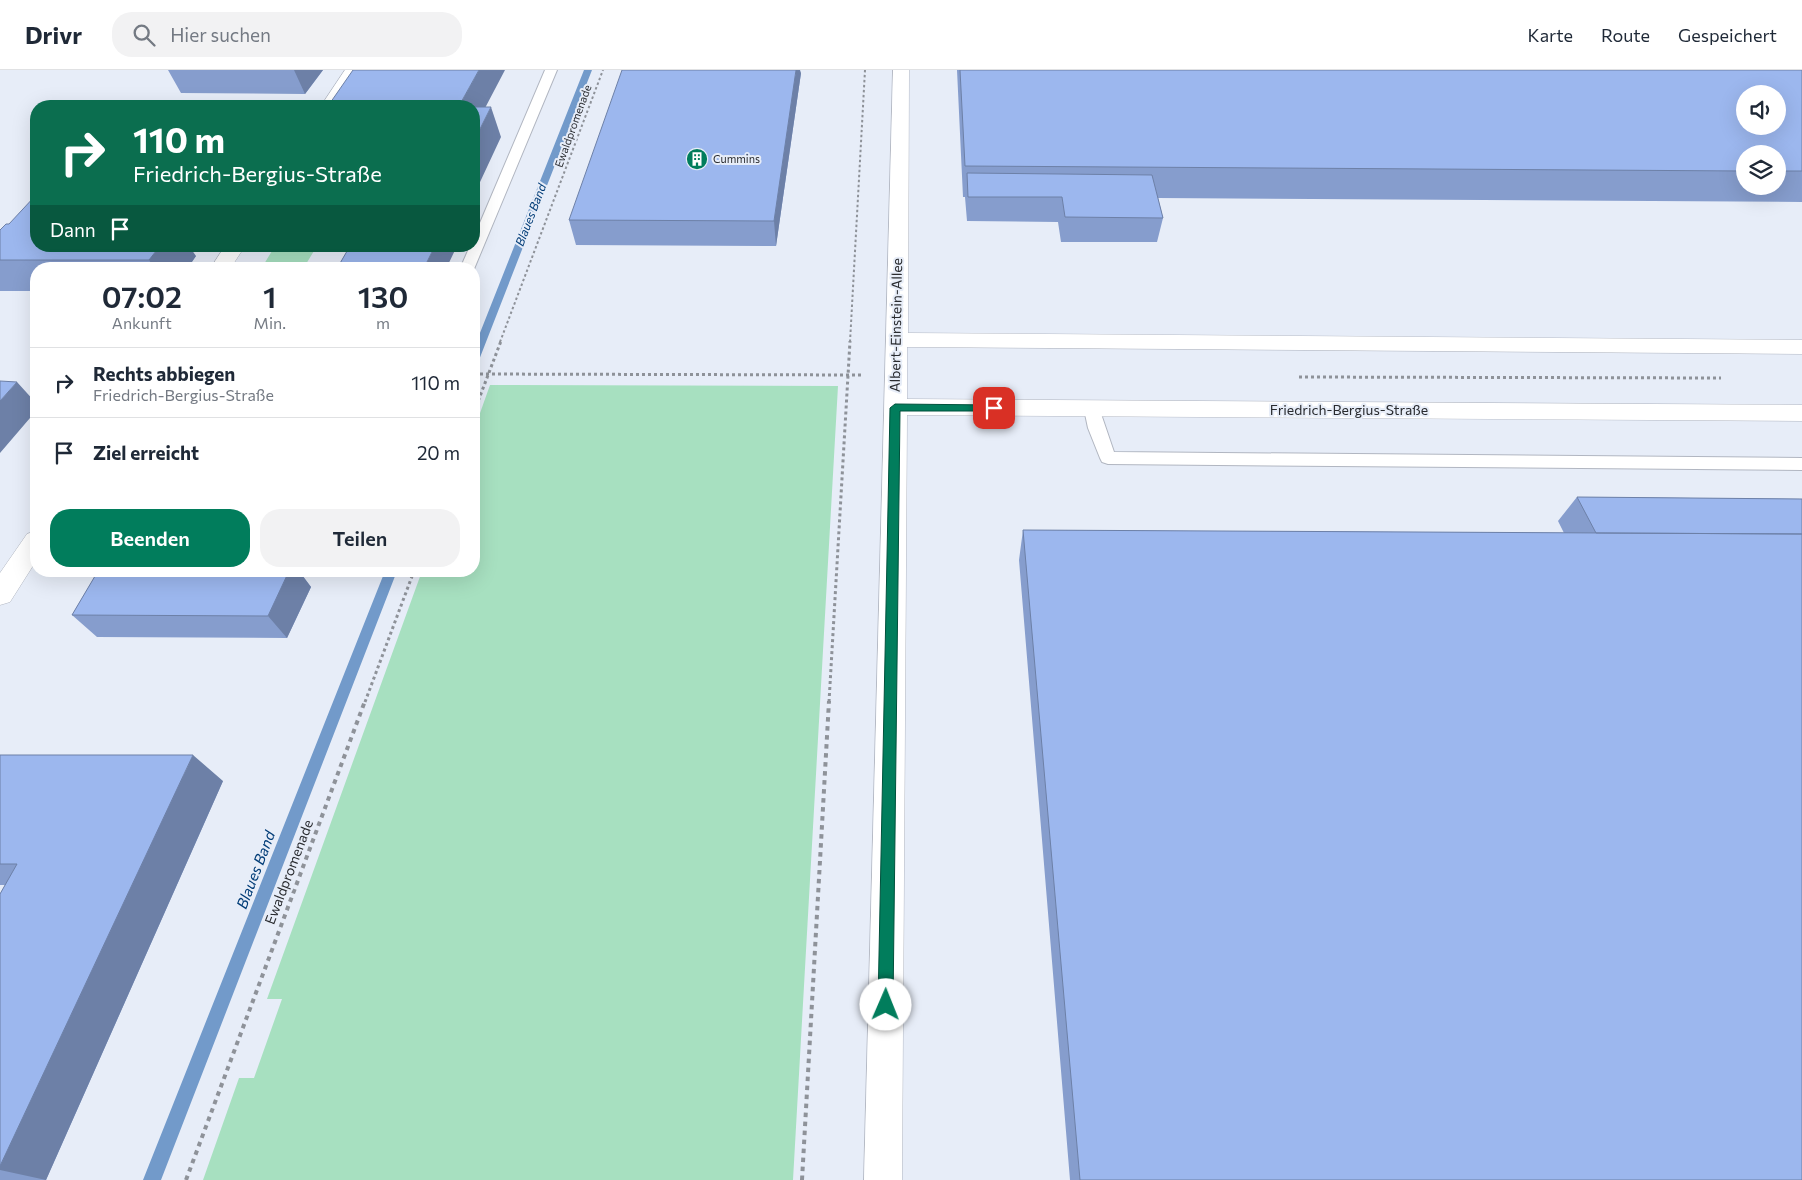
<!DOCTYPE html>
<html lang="de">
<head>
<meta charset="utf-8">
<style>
	:root { --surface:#fff; --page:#f2f2f3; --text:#1f2937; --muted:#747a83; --line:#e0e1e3; --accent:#017d5c }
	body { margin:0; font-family:Commissioner,sans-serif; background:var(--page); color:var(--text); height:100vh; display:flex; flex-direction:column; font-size:19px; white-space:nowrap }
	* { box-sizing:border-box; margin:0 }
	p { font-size:16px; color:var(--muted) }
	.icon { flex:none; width:28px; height:28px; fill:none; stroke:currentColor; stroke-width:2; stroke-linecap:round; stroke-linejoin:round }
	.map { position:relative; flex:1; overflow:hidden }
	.drawer { position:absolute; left:30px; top:192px; width:450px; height:315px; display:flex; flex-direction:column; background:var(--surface); border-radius:20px; box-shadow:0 5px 20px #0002 }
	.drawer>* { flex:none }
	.top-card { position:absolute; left:30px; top:30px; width:450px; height:152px; border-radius:20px; box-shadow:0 5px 20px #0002; background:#0b6e4f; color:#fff; overflow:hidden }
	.controls { position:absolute; left:1736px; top:15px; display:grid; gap:10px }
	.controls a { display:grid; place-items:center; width:50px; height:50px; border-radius:50%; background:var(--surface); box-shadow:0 5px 20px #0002; font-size:25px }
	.pin { position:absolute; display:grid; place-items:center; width:42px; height:42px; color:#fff; margin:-21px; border-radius:10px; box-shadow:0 2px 8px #0006 }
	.me { position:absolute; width:55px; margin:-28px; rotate:1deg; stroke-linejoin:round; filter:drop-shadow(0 0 4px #0008) }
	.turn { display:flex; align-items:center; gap:18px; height:105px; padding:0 20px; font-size:22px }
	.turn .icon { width:65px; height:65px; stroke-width:2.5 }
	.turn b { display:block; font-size:35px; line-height:42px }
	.then { display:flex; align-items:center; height:48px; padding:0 20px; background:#0003; gap:10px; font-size:19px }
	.eta { display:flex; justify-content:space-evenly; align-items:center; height:85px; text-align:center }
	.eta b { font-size:30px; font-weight:600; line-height:35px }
	.button { display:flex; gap:10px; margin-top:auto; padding:10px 20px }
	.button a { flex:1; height:58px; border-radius:20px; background:var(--accent); color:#fff; font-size:20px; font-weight:600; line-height:58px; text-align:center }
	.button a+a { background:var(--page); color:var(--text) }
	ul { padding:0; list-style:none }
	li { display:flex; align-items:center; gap:15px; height:70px; padding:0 20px; border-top:1px solid var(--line) }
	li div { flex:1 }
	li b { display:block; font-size:19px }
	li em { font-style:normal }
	header { display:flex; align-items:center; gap:30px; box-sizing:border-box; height:70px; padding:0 25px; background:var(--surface); border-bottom:1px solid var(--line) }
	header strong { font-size:24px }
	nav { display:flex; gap:28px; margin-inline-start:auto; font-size:18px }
	.search { width:350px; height:45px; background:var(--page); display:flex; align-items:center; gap:12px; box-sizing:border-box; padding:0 18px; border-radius:20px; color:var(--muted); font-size:19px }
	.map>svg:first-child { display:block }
	.green { fill:#a7e0c0 }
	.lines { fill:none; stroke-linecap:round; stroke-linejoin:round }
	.stream { fill:#729aca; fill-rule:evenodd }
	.service-casing { stroke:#b1b6c1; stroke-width:2 }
	.minor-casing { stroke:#b1b6c1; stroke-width:1 }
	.path-far2 { stroke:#8e9299; stroke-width:2; stroke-dasharray:2.5 2.5; stroke-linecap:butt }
	.path-far1 { stroke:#8e9299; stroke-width:3; stroke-dasharray:3 3; stroke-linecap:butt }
	.path { stroke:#8e9299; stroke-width:4; stroke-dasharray:4.5 4.5; stroke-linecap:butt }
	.service { fill:#fff; fill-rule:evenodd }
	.minor { fill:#fff; fill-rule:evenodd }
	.wall { fill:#869dcd; fill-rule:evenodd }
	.shaded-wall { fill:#6d80a7 }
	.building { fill:#9cb7ee; stroke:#6d80a7; fill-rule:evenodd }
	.route { fill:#017d5c; stroke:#01513c }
	.labels { text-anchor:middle; stroke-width:4; stroke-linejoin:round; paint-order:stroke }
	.far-street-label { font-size:11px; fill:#292b2f; stroke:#e7edf8 }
	.far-poi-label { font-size:11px; fill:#292b2f; stroke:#e7edf8; text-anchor:start }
	.far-water-label { font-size:12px; font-style:italic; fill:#003c77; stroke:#e7edf8 }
	.street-label { font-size:14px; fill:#292b2f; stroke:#e7edf8 }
	.water-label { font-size:15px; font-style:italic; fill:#003c77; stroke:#e7edf8 }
</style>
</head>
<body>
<header>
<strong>Drivr</strong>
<div class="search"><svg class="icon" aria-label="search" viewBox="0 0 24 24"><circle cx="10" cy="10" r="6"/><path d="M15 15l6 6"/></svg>Hier suchen</div>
<nav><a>Karte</a><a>Route</a><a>Gespeichert</a></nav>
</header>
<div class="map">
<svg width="1802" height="1110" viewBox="0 0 1802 1110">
	<rect width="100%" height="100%" fill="#e7edf8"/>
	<path class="green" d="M275,176H317L303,199H261Z
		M490,315L838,316L793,1110H203L239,1008H254L282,929H267L422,501H474V360Z"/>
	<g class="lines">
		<path class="stream" d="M584,0H592L479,290L474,293V278Z
			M385,501H397L161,1110H143Z"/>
		<g class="service-casing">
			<path id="service" d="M545,0H557L474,199H460L470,176H474V167Z
				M1092,334L1098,335L1114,382L1802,388V400L1108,394L1102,392L1100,388L1088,358L1084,339L1086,335Z"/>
		</g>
		<g class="minor-casing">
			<path id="minor" d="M345,0H361L337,36H321Z
				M893,0H909L908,263L1802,270V284L907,277V329L1802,335V351L907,345L902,1110H864Z
				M225,176H245L230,199H210Z
				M36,461V491L10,532L0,535V503L27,464Z"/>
		</g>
		<path class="path-far2" d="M500,272L603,0
			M850,272L865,0"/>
		<path class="path-far1" d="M474,304L863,305
			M1299,307L1721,308
			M474,342L501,271
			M365,632L414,501
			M829,632L850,271"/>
		<path class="path" d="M186,1110L365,631
			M802,1110L829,631"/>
		<use href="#service" class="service"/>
		<use href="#minor" class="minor"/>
	</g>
	<path class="wall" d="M168,0H323L305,24L181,23Z
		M957,0H1802V132L1158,128L1163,148L1157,172H1061L1058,152L967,151L965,127H963ZM1745,84H1778V116H1745Z
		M801,3L776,176L576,175L569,150Z
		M0,160L36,176L196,186L187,199H36V221H0Z
		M350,176L446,199H341L339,195Z
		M1577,427L1802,429V1110H1070L1019,490L1023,460L1564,463L1558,451Z
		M84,501H299L311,517L287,568L97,567L72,545L97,503H86Z
		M0,685L223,711L46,1110H0V824L5,815H0Z"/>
	<path class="shaded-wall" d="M294,0H323L305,24Z
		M479,0H505L474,59V36H459Z
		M796,0H800L801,3L776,176L774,151Z
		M491,37L501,67L474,125V71Z
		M160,176H189L196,186L187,199H155L149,190Z
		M435,176H457L446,199H426L425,196Z
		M17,312L36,333V341L0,383V331Z
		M289,501H299L311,517L287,568L268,546Z
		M193,685L223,711L46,1110L0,1100V1096Z"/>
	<path class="building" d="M353,0H479L459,36H328Z
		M622,0H796L774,151L569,150Z
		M960,0H1802V101H1778V84H1745V101L965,96ZM1745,24H1778V56H1745Z
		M474,37H491L474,71Z
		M967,103L1152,105L1163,148L1065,147L1062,127H968Z
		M36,125V176H160L149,190H0V160L6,154H9Z
		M350,176H435L425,196L339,195Z
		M0,311L17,312L0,331Z
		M1577,427L1802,429V464L1596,463Z
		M1023,460L1802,464V1110H1080Z
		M98,501H289L268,546L72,545Z
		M0,685H193L0,1096V824L17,794H0Z"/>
	<path class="route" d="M895,334L994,335L998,338L994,341H900L893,935L891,940L886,942L880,940L878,935L890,338Z"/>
	<defs>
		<g id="building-disc" transform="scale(1.125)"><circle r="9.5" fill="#017d5c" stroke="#e7edf8"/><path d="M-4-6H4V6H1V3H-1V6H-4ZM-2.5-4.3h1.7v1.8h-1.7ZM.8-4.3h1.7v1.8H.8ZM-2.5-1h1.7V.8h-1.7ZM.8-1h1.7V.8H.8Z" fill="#fff"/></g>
	</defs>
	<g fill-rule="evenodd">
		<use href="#building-disc" x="697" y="89"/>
	</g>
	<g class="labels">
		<g class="far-street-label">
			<text transform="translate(573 56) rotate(-70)" y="4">Ewaldpromenade</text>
		</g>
		<g class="far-poi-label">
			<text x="713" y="93">Cummins</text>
		</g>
		<g class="far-water-label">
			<text transform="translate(531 145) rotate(-69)" y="4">Blaues Band</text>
		</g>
		<g class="street-label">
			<text transform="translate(896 255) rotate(-89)" y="5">Albert-Einstein-Allee</text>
			<text x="1349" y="345">Friedrich-Bergius-Straße</text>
			<text transform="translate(289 802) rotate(-69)" y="5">Ewaldpromenade</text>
		</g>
		<g class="water-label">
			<text transform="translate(256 800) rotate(-69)" y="5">Blaues Band</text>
		</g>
	</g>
</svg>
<div class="controls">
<a><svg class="icon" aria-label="sound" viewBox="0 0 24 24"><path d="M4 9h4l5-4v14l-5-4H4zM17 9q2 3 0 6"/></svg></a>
<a><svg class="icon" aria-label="layers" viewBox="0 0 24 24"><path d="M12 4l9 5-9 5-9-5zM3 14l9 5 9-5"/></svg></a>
</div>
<div class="pin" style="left:994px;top:338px;background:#d93025"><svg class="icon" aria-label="arrive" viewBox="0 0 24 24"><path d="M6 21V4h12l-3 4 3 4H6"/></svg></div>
<svg class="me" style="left:886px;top:935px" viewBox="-20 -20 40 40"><circle r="19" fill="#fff"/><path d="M0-13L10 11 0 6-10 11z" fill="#017d5c"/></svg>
<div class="top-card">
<div class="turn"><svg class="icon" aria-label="right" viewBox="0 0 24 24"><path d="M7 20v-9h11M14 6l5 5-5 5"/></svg><div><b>110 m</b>Friedrich-Bergius-Straße</div></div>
<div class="then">Dann<svg class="icon" aria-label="arrive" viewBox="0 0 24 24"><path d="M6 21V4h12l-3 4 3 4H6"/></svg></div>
</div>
<section class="drawer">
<div class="eta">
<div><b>07:02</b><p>Ankunft</p></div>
<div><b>1</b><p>Min.</p></div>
<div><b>130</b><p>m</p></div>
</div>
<ul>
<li><svg class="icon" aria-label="right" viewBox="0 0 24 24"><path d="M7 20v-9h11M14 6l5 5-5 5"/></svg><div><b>Rechts abbiegen</b><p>Friedrich-Bergius-Straße</p></div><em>110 m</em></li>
<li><svg class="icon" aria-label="arrive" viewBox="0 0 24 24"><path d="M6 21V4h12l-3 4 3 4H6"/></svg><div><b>Ziel erreicht</b></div><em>20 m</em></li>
</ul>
<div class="button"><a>Beenden</a><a>Teilen</a></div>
</section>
</div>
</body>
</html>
